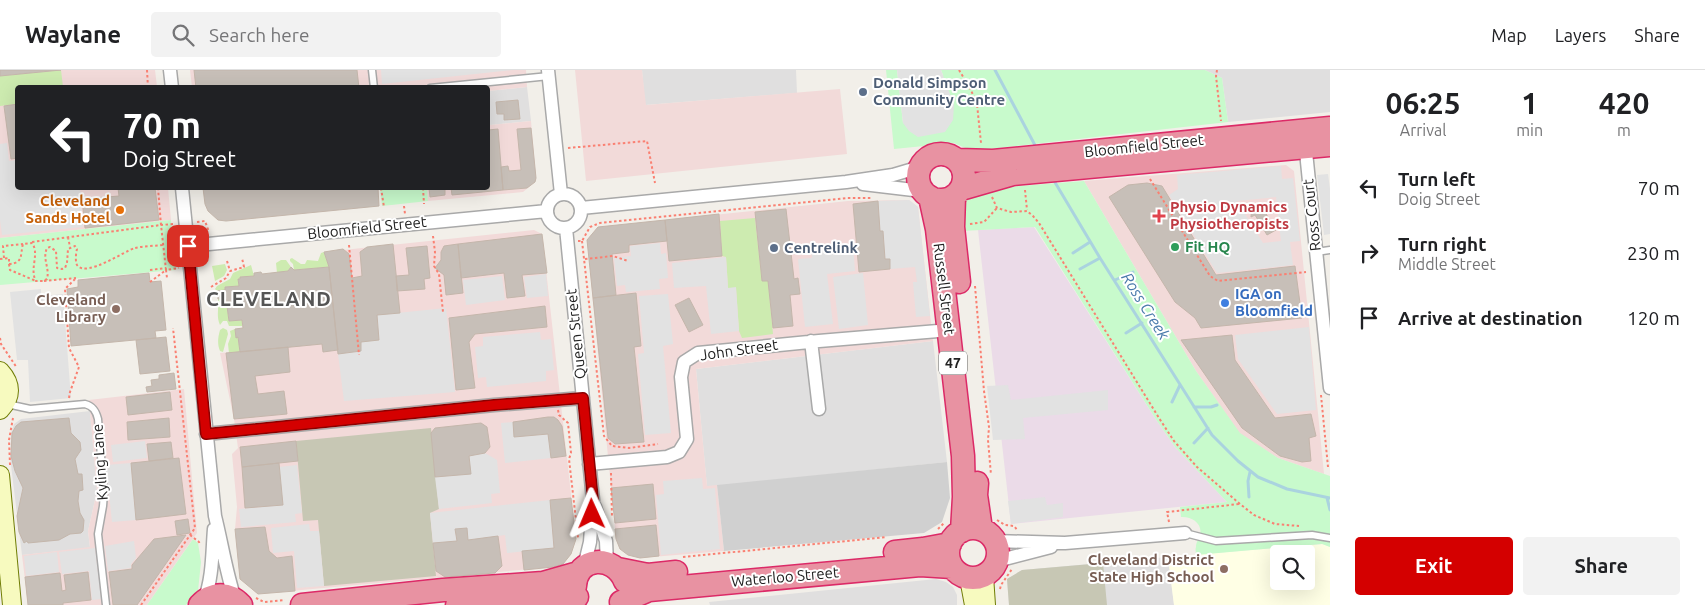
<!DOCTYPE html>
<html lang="en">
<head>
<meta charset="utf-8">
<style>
	:root { --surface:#fff; --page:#f2f2f2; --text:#202124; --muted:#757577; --line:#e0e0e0; --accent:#d40000 }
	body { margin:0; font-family:Ubuntu,sans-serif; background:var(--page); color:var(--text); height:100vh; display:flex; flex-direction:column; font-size:19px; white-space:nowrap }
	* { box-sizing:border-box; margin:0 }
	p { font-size:16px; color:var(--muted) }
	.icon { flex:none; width:28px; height:28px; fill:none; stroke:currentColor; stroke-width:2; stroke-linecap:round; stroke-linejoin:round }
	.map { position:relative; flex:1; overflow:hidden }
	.details { display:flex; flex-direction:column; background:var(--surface); width:375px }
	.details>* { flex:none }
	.top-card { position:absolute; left:15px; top:15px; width:475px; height:105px; border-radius:5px; box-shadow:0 5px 20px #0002; background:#202124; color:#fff; overflow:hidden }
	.controls { position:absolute; left:1270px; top:475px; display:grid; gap:10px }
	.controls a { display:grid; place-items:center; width:45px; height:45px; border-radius:5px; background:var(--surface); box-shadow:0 5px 20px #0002; font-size:25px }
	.pin { position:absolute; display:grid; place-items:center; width:42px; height:42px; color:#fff; margin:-21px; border-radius:10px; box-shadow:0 2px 8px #0006 }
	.me { position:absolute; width:55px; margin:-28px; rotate:359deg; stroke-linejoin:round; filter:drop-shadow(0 0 4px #0008) }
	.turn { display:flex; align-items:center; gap:18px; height:105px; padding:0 25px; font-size:22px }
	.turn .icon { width:65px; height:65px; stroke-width:2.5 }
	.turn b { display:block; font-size:35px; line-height:42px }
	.eta { display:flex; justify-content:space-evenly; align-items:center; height:85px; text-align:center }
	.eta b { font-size:30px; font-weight:700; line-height:35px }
	.primary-button { display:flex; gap:10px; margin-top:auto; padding:10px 25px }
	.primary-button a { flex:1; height:58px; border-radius:5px; background:var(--accent); color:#fff; font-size:20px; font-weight:700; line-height:58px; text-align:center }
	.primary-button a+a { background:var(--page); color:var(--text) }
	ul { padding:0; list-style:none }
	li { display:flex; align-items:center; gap:15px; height:65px; padding:0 25px }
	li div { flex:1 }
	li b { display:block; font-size:19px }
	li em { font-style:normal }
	header { display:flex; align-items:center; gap:30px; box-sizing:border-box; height:70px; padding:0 25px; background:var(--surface); border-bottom:1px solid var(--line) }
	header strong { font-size:24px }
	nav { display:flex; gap:28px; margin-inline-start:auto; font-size:18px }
	.search { width:350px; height:45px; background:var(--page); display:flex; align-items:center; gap:12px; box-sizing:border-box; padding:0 18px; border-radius:5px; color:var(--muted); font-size:19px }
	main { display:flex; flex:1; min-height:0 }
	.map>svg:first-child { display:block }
	.residential { fill:#e0dfdf }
	.commercial { fill:#f2dad9 }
	.industrial { fill:#ebdbe8 }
	.education { fill:#ffffe5; fill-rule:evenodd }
	.religious { fill:#d0d0d0 }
	.construction { fill:#c7c7b4 }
	.grass { fill:#cdebb0 }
	.park { fill:#c8facc }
	.parking { fill:#e2e2e2; fill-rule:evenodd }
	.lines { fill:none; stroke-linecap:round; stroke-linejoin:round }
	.stream { stroke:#aad3df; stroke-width:3 }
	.building { fill:#c7bfb8; stroke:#c4b6ab }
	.lane-casing { stroke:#a9a9a9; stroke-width:9 }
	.street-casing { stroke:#a9a9a9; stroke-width:15 }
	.secondary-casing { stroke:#707d05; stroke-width:20 }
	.highway-casing { stroke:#dc2a67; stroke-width:25 }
	.path { stroke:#fa8072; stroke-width:2; stroke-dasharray:2.5 2.5; stroke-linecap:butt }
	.lane { stroke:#fff; stroke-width:6 }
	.street { stroke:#fff; stroke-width:12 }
	.secondary { stroke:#f7fabf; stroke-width:18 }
	.highway { stroke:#e892a2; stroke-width:22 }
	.route-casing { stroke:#8a0000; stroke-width:12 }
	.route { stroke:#d40000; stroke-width:9 }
	.service-dot { fill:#5c6f8a; stroke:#fff; stroke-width:2 }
	.food-dot { fill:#e8710a; stroke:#fff; stroke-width:2 }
	.health-dot { fill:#e0444e; stroke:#fff; stroke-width:2 }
	.leisure-dot { fill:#2e9e5b; stroke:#fff; stroke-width:2 }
	.shop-dot { fill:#3f7fe0; stroke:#fff; stroke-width:2 }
	.education-dot { fill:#8d6e63; stroke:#fff; stroke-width:2 }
	.labels { text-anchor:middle; stroke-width:4; stroke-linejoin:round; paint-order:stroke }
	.shield { fill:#fff; stroke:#646464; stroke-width:1 }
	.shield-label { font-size:14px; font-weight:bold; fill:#222 }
	.service-label { font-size:15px; font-weight:bold; fill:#4e5e75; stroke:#fff; text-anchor:start }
	.street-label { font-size:15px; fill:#222; stroke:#fff }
	.food-label { font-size:15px; font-weight:bold; fill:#c56008; stroke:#fff; text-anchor:end }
	.health-label { font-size:15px; font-weight:bold; fill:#be3a42; stroke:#fff; text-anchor:start }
	.leisure-label { font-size:15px; font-weight:bold; fill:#27864d; stroke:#fff; text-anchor:start }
	.shop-label { font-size:15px; font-weight:bold; fill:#366cbe; stroke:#fff; text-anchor:start }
	.education-label { font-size:15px; font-weight:bold; fill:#785e54; stroke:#fff; text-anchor:end }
	.water-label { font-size:16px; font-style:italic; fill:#4a7aab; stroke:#fff }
	.district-label { font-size:20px; font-weight:bold; letter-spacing:1px; fill:#555; stroke:#fff }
</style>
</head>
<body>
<header>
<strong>Waylane</strong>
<div class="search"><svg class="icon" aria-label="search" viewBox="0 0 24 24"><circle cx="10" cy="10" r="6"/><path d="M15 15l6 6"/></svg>Search here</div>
<nav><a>Map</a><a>Layers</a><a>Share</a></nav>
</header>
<main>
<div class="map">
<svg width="1330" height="535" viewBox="0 0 1330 535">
	<rect width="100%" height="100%" fill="#f2efe9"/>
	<path class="residential" d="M642,0H796L797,23L645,35Z
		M1205,0H1330V42L1228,52L1222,8Z
		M527,17L531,51L490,55L488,21Z
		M933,271L947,392L707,417L696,299Z
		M90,341L97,421L88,461L90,478L22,485L10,387L11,363L14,354L21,349Z
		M1168,487L1174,535H1009L1007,509L1022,500Z
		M936,509L946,512L953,517L957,525V535H710L709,532Z"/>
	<path class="commercial" d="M0,0H155L157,17L18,18V118H168L171,150L0,168Z
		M190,0H526L527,17L488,21V18L192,17Z
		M575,0H642L646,35L840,19L847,84L586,111Z
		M488,30L490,55L531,51L536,108L535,112L523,122L428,131L427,118H488Z
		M1286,95L1294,101L1324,404L1278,388L1240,364L1196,301L1084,111Z
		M909,130L918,137L933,271L696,299L707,416L717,415L724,481L640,488L616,469L587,170L598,157L848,131Z
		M534,160L542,164L576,469L571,484L563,494L553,497L258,524L240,509L235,459L237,437L232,384L238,378L234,349L220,283L322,274L323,282L338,280L329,197L324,182Z
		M184,319L197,463L147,535H28L22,485L90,477L88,461L97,421L89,330Z"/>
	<path class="industrial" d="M1034,157L1155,348L1175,377L1227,432L1011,454L978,160Z"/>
	<path class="education" d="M1323,474L1330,477V535H1174L1168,487ZM1279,484H1306V511H1279Z"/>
	<path class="religious" d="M947,392L950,428L942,452L924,463L724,481L717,415Z"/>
	<path class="construction" d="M431,358L439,439L430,443L436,506L324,516L318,450L303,451L296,371Z
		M1103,493L1107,535H1009L1007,509L1022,500Z"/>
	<path class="grass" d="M61,0L63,17L18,18L17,34L0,36V6Z
		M755,148L762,211H768L773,264L742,268L739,261L736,218H728L726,187L722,186L720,151Z
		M324,182L329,197L294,200L293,194L290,191V189L292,188L301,194H305L307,190L318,191L321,183Z
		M281,190H286L291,197L288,201L277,203L276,193Z
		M225,194L227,200L224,206L215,211L212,196Z
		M251,195L254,206L240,207V209L238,210L239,216L225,217V220L217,221L215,219L217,216L230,209L233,203Z
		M218,229H226L229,251L242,250V256H229L227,251H223L220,255C216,247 219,238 218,229Z
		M223,258L227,260L228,264L223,282L220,281C217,274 218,267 220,260Z
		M235,259L236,267H238L240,282L229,283L228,274L231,266L230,261Z"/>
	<path class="park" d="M886,0H897L903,53L943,5L941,0H1205L1222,8L1228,52L972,81L954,73L894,79Z
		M1084,111L1196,301L1240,363L1278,388L1330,406V477L1322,474L1196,485C1196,482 1195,480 1196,477C1196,472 1199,469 1200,465C1203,453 1191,446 1181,447L1180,437L1227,432L1175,377L1155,348L1035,157L962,161C959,137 960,133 981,119Z
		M380,118H427L428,131L382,136Z
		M171,150L176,200L0,215V168Z
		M193,469L198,473L201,492L198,521L186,535H147Z"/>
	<path class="parking" d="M381,0H513L382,14Z
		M897,0H941L954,35L953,50L945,62L918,67L909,61L903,53Z
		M7,73L9,91L17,90L18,118H80L83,157L2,165L0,150V74Z
		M1281,96L1282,109L1293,108L1300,171L1290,172L1293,195L1217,203L1169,125L1178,119L1177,105ZM1276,127L1281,171L1263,173L1237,131Z
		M1328,104L1330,119V164L1324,165L1317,105Z
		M909,130L918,137L930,246L916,247L913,212H917L915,197L890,199V190L885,189L883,161H880L878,131Z
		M660,173L661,184L666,183L668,208L659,209L660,219L626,222L625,215L617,216L614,188L631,186L630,176Z
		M853,174L855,201L827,204L833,254L805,257L798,189L812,188L811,179Z
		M726,187L728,218L736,217L739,261L711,264L706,216L674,218L672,193Z
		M863,203L868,255L839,259L833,207Z
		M546,204L548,226L527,228L524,207Z
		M502,206L505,230L466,235L463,210Z
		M41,219V226L63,224L71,328L30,332L28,290H17L10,222Z
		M668,224L673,274L663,276L671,363L645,365L638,284L644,283L639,226Z
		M446,238L455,322L344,331L338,284L361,281V272L379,270L377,245Z
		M1309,257L1316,340L1277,344L1238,289L1235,265Z
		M540,262L541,270L551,269L554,300L546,301V311L487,317L486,307L478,308L475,277L483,276V267Z
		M1008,315L1011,330L1108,320V340L1023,348L1025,369L993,370L987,316Z
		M513,352L515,367L548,364L551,388L505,393L501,353Z
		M145,371L147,388L113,392L111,375Z
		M485,383L497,390L500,423L491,424L492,433L439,439L435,407L470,404L469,386Z
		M131,393L136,450L112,452L106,395Z
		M297,395L302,443L295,444L296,452L241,457L239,439L283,435L279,397Z
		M702,408L703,419L715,418L720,479L661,485L656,425L664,424L663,411Z
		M1045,427L1047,435L1063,433V447L1011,454L1008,431Z
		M550,430L554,478L507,483L505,465L468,470L466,458L455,459L457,471L433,473L430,443Z
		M309,454L310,461H319L324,516L297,518L294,481L273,483L271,458Z
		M134,471L136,488L131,494V498L108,501L105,476Z
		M95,478L101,529L92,530L89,501L62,504L59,482Z
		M57,482L59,502L26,506L24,486Z"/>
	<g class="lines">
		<path class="stream" d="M995,0L1037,79
			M1053,109L1100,188L1212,365L1238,391L1258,407L1287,419L1330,428
			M1073,183L1090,172
			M1080,199L1100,188
			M1115,210L1133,202
			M1126,263L1142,253
			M1172,332L1180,315
			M1194,337H1211L1217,335
			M1194,373L1208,358
			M1249,427L1248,411L1250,402
			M1327,428L1330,440"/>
	</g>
	<path class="building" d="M0,0H61L0,6Z
		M194,0H357L359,18H196Z
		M518,30L520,49L504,50V44H497L496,32Z
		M18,34V88L11,89L4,36Z
		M531,58L536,108L535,112L527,118L503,120L501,97L508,96L509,101L521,100L517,59Z
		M498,59L503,120L452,125L451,118H488V60Z
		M1147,113L1162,116L1216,205L1295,196L1302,248L1201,258L1195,248L1175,232L1109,127L1128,115Z
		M118,118H155L159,150L85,158L82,129L119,126Z
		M203,118H378L379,136L226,151L218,150L208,141L205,134Z
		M429,118H445V125L430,127Z
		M878,131L880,161H883L885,189H890V199L859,202L853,134Z
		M1252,134L1266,137L1263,139L1276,160L1267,165L1255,145L1251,147Z
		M786,139L794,209L798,208L800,224L790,225L793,256L773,258L768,211H762L755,142Z
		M719,144L722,186L669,191L665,150Z
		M665,150L667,171L629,175V182L612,184L616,225L593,228L587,170L598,157Z
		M542,164L547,203L522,205L525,226L507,228L504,203L461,208L458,174Z
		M393,174L400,243L377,245L379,270L361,272V281L338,284L329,197L324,182L343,179L349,184L352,208L362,206L360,182L367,177Z
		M458,174L463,223L446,225L444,205L435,198L441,190V182L444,176Z
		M427,176L430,208L424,209L425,219L397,221L396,206L409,205L406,178Z
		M291,197L294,200L329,197L338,280L323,282L322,274L240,282L238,267L236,268L235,259L243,258L242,250L229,251L226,229H218L217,221L225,220V217L239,216L238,209H240V207L254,206V203L261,202L262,204L288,201Z
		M149,203L150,212L161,211L166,260L155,261L156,268L71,276L67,219L78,217V210Z
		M636,223L641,276L634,277L644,372L615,374L608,368L593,228Z
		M689,228L703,255L689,262L675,235Z
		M545,236L547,257L475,264L469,272L475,318L456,320L449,248Z
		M1232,265L1235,290L1275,348L1311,344L1316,366L1309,368L1311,391L1302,392L1280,386L1242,358L1181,270Z
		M166,267L170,301L140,304L136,270Z
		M288,277L290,302L255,306L258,324L284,321L287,344L234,349L226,283Z
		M174,303L176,319L147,322L146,317L152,316L151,310L159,309V305Z
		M170,322L172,340L128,345L126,327Z
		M548,347H554L558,350L562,356L566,386L551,388L548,364L514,367L513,352Z
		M69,348L71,363L80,372L81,380L75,389L78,404H82L83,420L79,421L78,431L80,443L84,450L83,461L81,463L70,464L59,470L28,473L27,471L24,473L19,462L17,446L23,418L15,401L11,386L12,363L16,356L21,352Z
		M169,348L170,367L128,370L127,352Z
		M481,353L487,357L490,377L485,383L469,386L471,404L435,407L431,363L435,358Z
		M296,371L298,391L242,397L240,377Z
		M171,372L173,388L149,391L147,374Z
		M179,388L186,444L136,450L131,393Z
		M279,393L283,435L245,438L242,397Z
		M653,414L656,449L615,453L611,418Z
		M571,428L576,469L571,484L563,494L553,497L524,500L522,481L554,478L550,430Z
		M188,449L190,463L177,465L175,451Z
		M656,455L659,486L640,488L628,485L620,479L616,469L615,459Z
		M265,457L269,481L277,488L292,486L295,521L258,524L240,509L235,459Z
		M467,458L468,470L498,466L502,496L495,503L445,507L436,501L433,473L457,471L455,459Z
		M186,465L137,535H113L109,502L132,499V495L154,469Z
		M88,502L91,530L63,533V535H28L25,507L60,503L62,521L66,520L64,505Z"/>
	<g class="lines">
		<g class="lane-casing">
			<path id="lane" d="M372,0L374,18
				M430,18L549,6
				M1316,182L1330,180
				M7,334L30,339L85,334C93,336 96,341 98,349L104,423L103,436L98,464L106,535
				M1185,463L1216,471L1312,465L1330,468"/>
		</g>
		<g class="street-casing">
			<path id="street" d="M170,0L172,18
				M548,0L561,124
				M1305,72L1330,318
				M863,114L922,121
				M182,118L215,446C222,474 226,502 235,529
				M547 141a17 17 0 1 1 34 0a17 17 0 1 1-34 0Z
				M581,138L846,112L893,105L920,97
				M566,158L593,430L590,472L584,497
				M188,176L547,141
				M811,271L819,339
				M206,364L494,335L583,328
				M589,394L667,387L679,382L687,369L681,307L684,292L698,283L819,271L950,260
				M595,437L606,471L607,493
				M995,471L1065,473L1185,463
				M997,491L1051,477
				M204,531C213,507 212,483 214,459"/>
		</g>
		<g class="secondary-casing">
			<path id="secondary" d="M0,301C12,314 12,327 0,340
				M0,405L12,535
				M984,506L986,535
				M969,508L974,535"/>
		</g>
		<g class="highway-casing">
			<path id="highway" d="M918 107a23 23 0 1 1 46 0a23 23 0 1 1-46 0Z
				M958,90L993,91L1330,58
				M961,119L1013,104L1330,75
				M930,127L937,159L963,386L964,427L962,461
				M954,127L953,157L959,212
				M977,413L976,425L981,459
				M948 483a25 25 0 1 1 50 0a25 25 0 1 1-50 0Z
				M895,482L923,479L950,474
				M618,499L648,505L676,502
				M575,516C577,486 614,484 625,511
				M621,532L649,520L920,495L952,497
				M200,535C212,522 229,522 241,535
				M302,535L443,520L543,513L578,503
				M457,535L542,528L577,527"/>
		</g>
		<path class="path" d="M147,0L148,18
			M959,0L970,18L977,34L981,73
			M1217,0L1216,6L1221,51
			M568,78L647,71L655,113
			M1150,109L1210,206L1218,211L1306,202
			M381,118L384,137
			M423,118L424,134
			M1025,120L1027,140
			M992,127L997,138L1011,142L1027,141L1033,146L1039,153L1159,348L1174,371L1197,397L1240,434L1254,445L1275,454L1299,456
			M404,136L405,144
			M197,152L205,151L209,162
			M173,154L161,155L166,200L179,198
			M970,154L984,152L997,138
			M433,166L435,182L434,196L439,204L443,242
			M68,167L70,177
			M578,171H582L590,157L600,153L847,128H871
			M582,171L604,366L612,376L629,378L658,374
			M32,172L161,155L158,118
			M349,175L359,285
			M4,188L3,176L23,174
			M0,189L9,188V194C24,193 20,184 23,174L32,173C40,184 29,199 36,211H43L47,209C50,198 42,189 47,178L50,177L56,181L57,198L62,199L65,198L67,193L68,179L75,176L77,179C76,183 75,191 77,195C86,208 124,181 135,178C144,176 154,176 163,175
			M585,189L613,186L628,191
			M227,191L230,201L244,197L242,188
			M9,194L10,200L36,211
			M150,200L166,198
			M44,211L76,208
			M150,212L166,200L167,208
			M975,216L984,321L989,357L988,370L991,405
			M211,217L226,208L230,201
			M0,268L1,274L17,298
			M1321,325L1328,397
			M69,328L70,322L79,297L69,278L65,219L76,208
			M558,340L559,345L568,353L571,383L569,389L578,468
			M10,395L9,370L13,348
			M611,403L612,448
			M997,450L1005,455L1014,456L1018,461
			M1169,452L1167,442L1239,434
			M938,459L945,452
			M190,465L199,472L200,475
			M683,487L887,467
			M1000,519L1001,515L1012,499
			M256,528L264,532L285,530
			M141,535L195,458L173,258"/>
		<use href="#lane" class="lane"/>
		<use href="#street" class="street"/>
		<use href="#secondary" class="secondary"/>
		<use href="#highway" class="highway"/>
	</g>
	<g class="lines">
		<g class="route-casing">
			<path id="route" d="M188,176L206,364L494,335L583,328L593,430L592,444"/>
		</g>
		<use href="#route" class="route"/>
	</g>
	<g class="service-dot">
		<circle cx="863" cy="22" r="5"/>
		<circle cx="774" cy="178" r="5"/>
	</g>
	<circle class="food-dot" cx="120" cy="140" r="5"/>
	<path class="health-dot" d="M1156.5 138.5h5v5h5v5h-5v5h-5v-5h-5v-5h5z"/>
	<circle class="leisure-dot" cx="1175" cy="177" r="5"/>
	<circle class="shop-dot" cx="1225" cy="233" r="5"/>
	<g class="education-dot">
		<circle cx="116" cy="239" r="5"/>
		<circle cx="1224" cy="499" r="5"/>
	</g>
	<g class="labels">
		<rect class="shield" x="939" y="281.5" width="28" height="23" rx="4"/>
		<g class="shield-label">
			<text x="953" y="298">47</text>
		</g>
		<g class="service-label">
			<text x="873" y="18">Donald Simpson<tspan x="873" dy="17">Community Centre</tspan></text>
			<text x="784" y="183">Centrelink</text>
		</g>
		<g class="street-label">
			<text transform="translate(1144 76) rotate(-6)" y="5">Bloomfield Street</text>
			<text transform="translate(1312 145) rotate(-96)" y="5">Ross Court</text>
			<text transform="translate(367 158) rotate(-6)" y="5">Bloomfield Street</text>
			<text transform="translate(944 219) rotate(83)" y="5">Russell Street</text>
			<text transform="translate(576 264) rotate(-96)" y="5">Queen Street</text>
			<text transform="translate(739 280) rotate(-8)" y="5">John Street</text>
			<text transform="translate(100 392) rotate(-94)" y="5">Kyling Lane</text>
			<text transform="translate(785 507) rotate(-5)" y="5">Waterloo Street</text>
		</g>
		<g class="food-label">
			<text x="110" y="136">Cleveland<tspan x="110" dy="17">Sands Hotel</tspan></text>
		</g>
		<g class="health-label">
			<text x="1170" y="142">Physio Dynamics<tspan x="1170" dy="17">Physiotheropists</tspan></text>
		</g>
		<g class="leisure-label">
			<text x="1185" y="182">Fit HQ</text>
		</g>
		<g class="shop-label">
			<text x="1235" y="229">IGA on<tspan x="1235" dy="17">Bloomfield</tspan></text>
		</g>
		<g class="education-label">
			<text x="106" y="235">Cleveland<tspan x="106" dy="17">Library</tspan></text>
			<text x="1214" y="495">Cleveland District<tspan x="1214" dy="17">State High School</tspan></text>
		</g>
		<g class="water-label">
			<text transform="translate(1146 236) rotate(58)" y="6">Ross Creek</text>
		</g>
		<g class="district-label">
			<text x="269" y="236">CLEVELAND</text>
		</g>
	</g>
</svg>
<div class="controls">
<a><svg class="icon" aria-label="search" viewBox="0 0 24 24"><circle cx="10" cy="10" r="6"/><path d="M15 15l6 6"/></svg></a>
</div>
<div class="pin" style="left:188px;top:176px;background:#d93025"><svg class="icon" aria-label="arrive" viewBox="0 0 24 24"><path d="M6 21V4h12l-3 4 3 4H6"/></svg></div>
<svg class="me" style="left:592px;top:444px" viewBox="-20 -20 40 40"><path d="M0-17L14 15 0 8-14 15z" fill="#d40000" stroke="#fff" stroke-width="4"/></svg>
<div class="top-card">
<div class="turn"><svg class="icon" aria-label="left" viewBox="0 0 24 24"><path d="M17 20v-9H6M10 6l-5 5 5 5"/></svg><div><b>70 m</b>Doig Street</div></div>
</div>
</div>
<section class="details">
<div class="eta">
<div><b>06:25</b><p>Arrival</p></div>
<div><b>1</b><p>min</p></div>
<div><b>420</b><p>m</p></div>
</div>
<ul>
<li><svg class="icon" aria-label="left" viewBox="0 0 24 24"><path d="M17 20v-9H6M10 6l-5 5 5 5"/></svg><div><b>Turn left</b><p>Doig Street</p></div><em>70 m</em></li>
<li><svg class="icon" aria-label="right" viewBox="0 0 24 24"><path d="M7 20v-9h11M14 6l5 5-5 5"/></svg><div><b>Turn right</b><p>Middle Street</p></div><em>230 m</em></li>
<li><svg class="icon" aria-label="arrive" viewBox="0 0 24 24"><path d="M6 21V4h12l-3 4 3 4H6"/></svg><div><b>Arrive at destination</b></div><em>120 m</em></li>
</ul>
<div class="primary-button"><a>Exit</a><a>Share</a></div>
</section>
</main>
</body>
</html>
